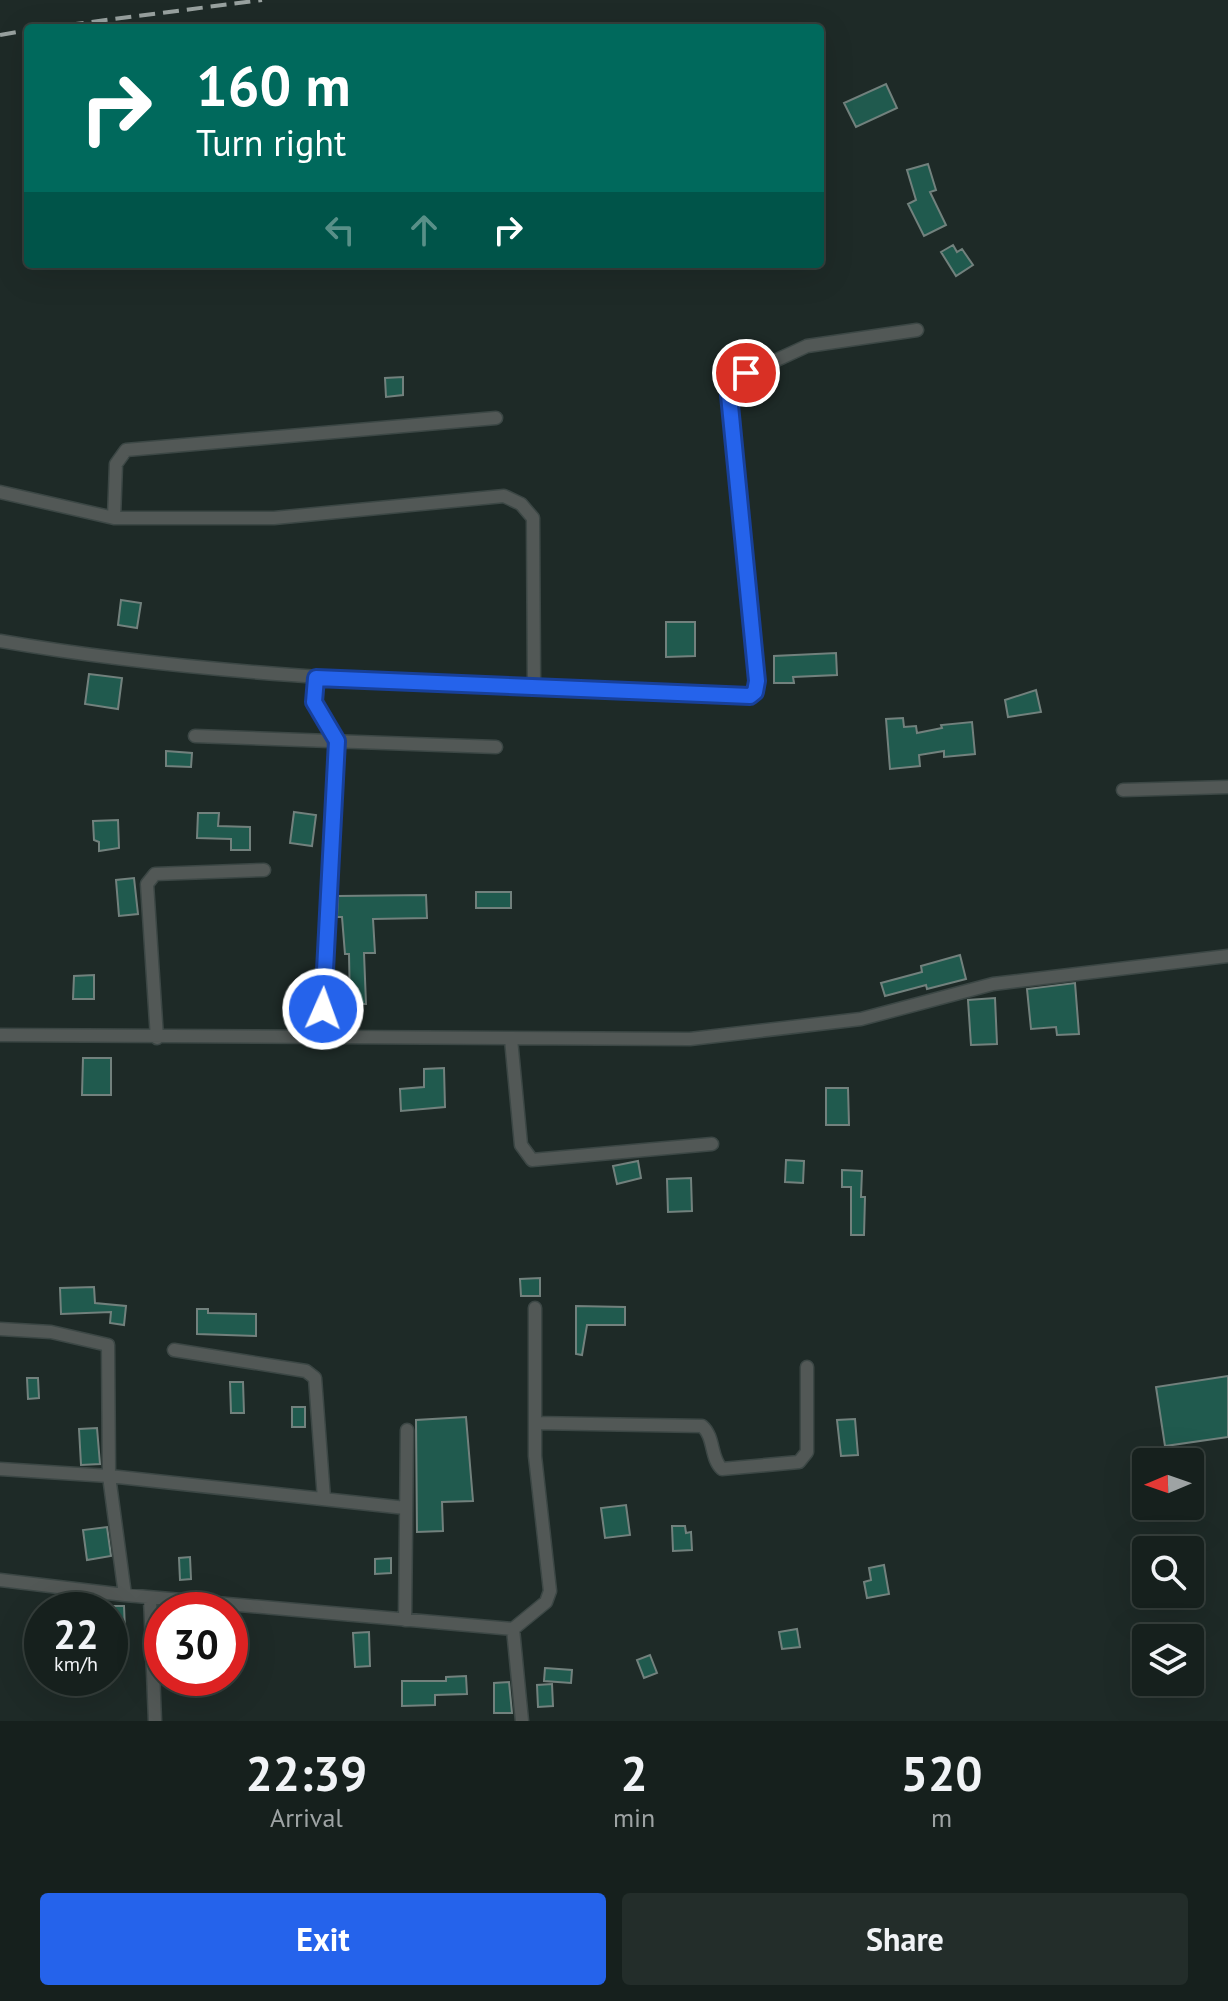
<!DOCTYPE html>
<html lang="en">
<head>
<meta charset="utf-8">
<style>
	:root { --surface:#16201d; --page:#232d2a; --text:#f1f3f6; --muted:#9ea3a4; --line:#353e3b; --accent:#2563eb }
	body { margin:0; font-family:"PT Sans",sans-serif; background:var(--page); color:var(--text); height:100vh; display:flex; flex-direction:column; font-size:30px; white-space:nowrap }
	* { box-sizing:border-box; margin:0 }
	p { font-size:26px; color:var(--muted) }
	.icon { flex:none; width:44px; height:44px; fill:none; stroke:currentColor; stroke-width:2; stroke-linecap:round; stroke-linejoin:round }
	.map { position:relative; height:1721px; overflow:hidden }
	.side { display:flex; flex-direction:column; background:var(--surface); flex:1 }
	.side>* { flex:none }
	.top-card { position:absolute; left:24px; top:24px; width:800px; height:244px; border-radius:8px; box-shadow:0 8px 32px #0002,0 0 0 2px var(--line); background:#00695c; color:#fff; overflow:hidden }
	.needle { width:52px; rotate:268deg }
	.controls { position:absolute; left:1132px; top:1448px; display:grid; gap:16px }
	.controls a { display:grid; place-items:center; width:72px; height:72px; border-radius:8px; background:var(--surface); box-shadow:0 8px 32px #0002,0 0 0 2px var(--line); font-size:40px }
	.speed { position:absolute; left:24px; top:1592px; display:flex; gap:16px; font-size:40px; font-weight:700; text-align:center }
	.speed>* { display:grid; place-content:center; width:104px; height:104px; border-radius:50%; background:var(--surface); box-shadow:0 8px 32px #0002,0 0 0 2px var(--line); line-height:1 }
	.speed small { font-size:20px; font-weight:400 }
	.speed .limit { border:12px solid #d22; background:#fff; color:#111 }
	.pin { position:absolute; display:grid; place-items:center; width:68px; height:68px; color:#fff; margin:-34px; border:4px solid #fff; border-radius:50%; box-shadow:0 2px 8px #0007 }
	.me { position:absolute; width:88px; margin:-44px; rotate:2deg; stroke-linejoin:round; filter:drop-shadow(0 0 6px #0008) }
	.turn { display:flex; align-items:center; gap:28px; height:168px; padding:0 40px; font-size:36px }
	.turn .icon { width:104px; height:104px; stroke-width:2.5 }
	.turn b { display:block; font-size:56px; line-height:68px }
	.lanes { display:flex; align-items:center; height:76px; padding:0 40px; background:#0003; justify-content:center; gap:40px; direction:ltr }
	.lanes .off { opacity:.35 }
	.eta { display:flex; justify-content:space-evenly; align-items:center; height:136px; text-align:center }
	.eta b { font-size:48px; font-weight:700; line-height:56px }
	.primary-button { display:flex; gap:16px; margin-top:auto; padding:16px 40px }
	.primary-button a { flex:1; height:92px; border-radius:8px; background:var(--accent); color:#fff; font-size:32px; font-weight:700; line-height:92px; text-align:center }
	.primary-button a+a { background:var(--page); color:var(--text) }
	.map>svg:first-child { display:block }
	.building { fill:#205a4e; stroke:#72817d; stroke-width:2 }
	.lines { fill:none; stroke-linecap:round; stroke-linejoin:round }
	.minor-casing { stroke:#3c4745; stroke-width:15 }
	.minor { stroke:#525856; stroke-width:12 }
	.rail { stroke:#98a19f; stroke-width:4; stroke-dasharray:16 8; stroke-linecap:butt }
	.route-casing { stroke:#184099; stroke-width:20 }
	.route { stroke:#2563eb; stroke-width:14 }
</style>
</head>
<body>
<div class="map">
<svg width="1228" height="1721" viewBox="0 0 1228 1721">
	<rect width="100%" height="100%" fill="#1e2a27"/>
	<path class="building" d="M886,84L897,108L856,127L844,103Z
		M928,164L936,190L930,192L946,225L924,236L908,204L916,200L907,170Z
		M953,245L957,252L962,249L973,265L956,276L941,252Z
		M403,377V395L386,397L385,378Z
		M121,600L141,603L137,628L118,625Z
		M666,622H695V656L666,657Z
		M836,653L837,675L793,677L794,683H774V656Z
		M89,674L122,678L118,709L85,704Z
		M1036,690L1041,712L1008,717L1005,700Z
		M903,718L904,727L916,726L917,733L942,728L941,725L972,722L975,754L944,757V751L919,755L920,766L890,769L886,719Z
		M166,751L192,753L191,767L166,766Z
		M294,812L316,815L312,846L290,843Z
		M198,813H219L218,826L250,827V850H231V839L197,838Z
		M118,820L119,848L99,851V842L94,840L93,821Z
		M134,878L138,914L119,916L116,880Z
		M476,892H511V908H476Z
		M426,895L427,918L373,919L375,953H364L366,1004H350L349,954H345L342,917H337L338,896Z
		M960,955L966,979L927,989L926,985L885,996L881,983L922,972L921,966Z
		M94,975V999H73L74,976Z
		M1075,983L1079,1034L1057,1035L1056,1027L1031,1029L1027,989Z
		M995,998L997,1044L971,1045L968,1000Z
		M83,1058H111V1095H82Z
		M444,1068L445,1107L401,1111L400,1089L424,1087V1069Z
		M826,1088H848L849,1125H826Z
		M786,1160L804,1161L803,1183L785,1182Z
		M638,1161L641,1178L617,1184L613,1166Z
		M842,1170L862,1171L861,1197H865L864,1235H851V1187H842Z
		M691,1178L692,1211L668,1212L667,1179Z
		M540,1278V1296H521L520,1279Z
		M94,1287L95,1303L126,1306L124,1325L110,1323L111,1312L61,1314L60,1288Z
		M576,1306L625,1307V1325H587L582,1355L576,1354Z
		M197,1309H208V1313L256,1314V1336L197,1334Z
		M1228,1376V1437L1165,1446L1156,1387Z
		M27,1378H38L39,1398L28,1399Z
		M230,1382H243L244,1413H231Z
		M292,1407H305V1427H292Z
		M466,1417L473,1501L442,1502L443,1531L417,1532L416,1420Z
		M855,1419L858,1455L841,1456L837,1420Z
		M97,1428L100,1464L81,1465L79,1429Z
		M626,1505L630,1535L605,1538L601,1508Z
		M672,1526H685L686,1533L691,1532L692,1550L673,1551Z
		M107,1527L111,1556L87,1560L83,1530Z
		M190,1557L191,1579L180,1580L179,1558Z
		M391,1558V1573L375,1574V1559Z
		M884,1565L889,1594L867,1598L864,1582L871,1580L869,1568Z
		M110,1606H124L126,1654H110Z
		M797,1629L800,1647L782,1649L779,1632Z
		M369,1632L370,1666L355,1667L353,1633Z
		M650,1655L657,1673L644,1678L637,1660Z
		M545,1668L572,1670L571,1683L544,1681Z
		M466,1676L467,1694L435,1695V1705L402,1706V1681H446V1677Z
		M509,1682L512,1713H494V1683Z
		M552,1684L553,1706L538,1707L537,1685Z"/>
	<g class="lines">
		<g class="minor-casing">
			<path id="minor" d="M0,492L114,518H274L504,496L521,504L533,518L534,686
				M114,518L116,464L126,450L496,418
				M0,641C247,684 500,684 750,696L755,692L757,681L729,395L731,381L807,346L917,330
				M316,678L314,702L337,741L321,1038
				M195,736L496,747
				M1123,790L1228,787
				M0,1035L690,1039L861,1019L993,984L1228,956
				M157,1038L147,884L155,874L264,870
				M511,1039L521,1145L532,1160L712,1144
				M0,1329L51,1332L108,1345L109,1476L0,1469
				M174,1350L306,1371L315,1378L324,1499
				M535,1423L702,1426C715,1437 710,1458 722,1469L799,1462L807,1452V1367
				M0,1580L125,1595L109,1476L406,1508
				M125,1595L513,1629L522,1721
				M150,1598L155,1721
				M405,1620L407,1430
				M513,1629L546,1602L550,1591L535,1456V1308"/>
		</g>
		<use href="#minor" class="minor"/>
		<path class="rail" d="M44,28L262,0
			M0,35L28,30"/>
	</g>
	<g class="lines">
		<g class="route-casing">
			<path id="route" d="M323,1009L337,741L314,702L316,678L750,696L755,692L757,681L729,395L731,381L746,373"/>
		</g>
		<use href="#route" class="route"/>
	</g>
</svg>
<div class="controls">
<a><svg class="needle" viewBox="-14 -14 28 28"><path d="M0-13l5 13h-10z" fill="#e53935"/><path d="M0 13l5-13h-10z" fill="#9ea3a4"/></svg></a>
<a><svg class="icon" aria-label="search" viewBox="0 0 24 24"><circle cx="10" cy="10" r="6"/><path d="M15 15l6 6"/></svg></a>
<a><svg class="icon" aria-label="layers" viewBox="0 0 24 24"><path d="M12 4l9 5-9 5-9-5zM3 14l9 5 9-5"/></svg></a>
</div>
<div class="speed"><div>22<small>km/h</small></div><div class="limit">30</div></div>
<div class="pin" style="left:746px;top:373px;background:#d93025"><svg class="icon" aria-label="arrive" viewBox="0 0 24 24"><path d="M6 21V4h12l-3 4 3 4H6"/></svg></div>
<svg class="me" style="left:323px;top:1009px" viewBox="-20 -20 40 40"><circle r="17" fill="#2563eb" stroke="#fff" stroke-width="3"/><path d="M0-11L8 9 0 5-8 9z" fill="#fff"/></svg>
<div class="top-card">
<div class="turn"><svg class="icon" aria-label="right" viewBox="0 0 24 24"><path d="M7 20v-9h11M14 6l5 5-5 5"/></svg><div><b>160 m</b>Turn right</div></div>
<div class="lanes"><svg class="icon off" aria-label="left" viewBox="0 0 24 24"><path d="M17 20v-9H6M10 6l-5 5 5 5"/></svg><svg class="icon off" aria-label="ahead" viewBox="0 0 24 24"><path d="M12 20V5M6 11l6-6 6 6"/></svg><svg class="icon" aria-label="right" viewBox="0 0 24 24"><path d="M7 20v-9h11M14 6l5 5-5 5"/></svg></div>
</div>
</div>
<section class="side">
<div class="eta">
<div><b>22:39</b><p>Arrival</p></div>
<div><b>2</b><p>min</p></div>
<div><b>520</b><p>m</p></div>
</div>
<div class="primary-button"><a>Exit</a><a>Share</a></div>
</section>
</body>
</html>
